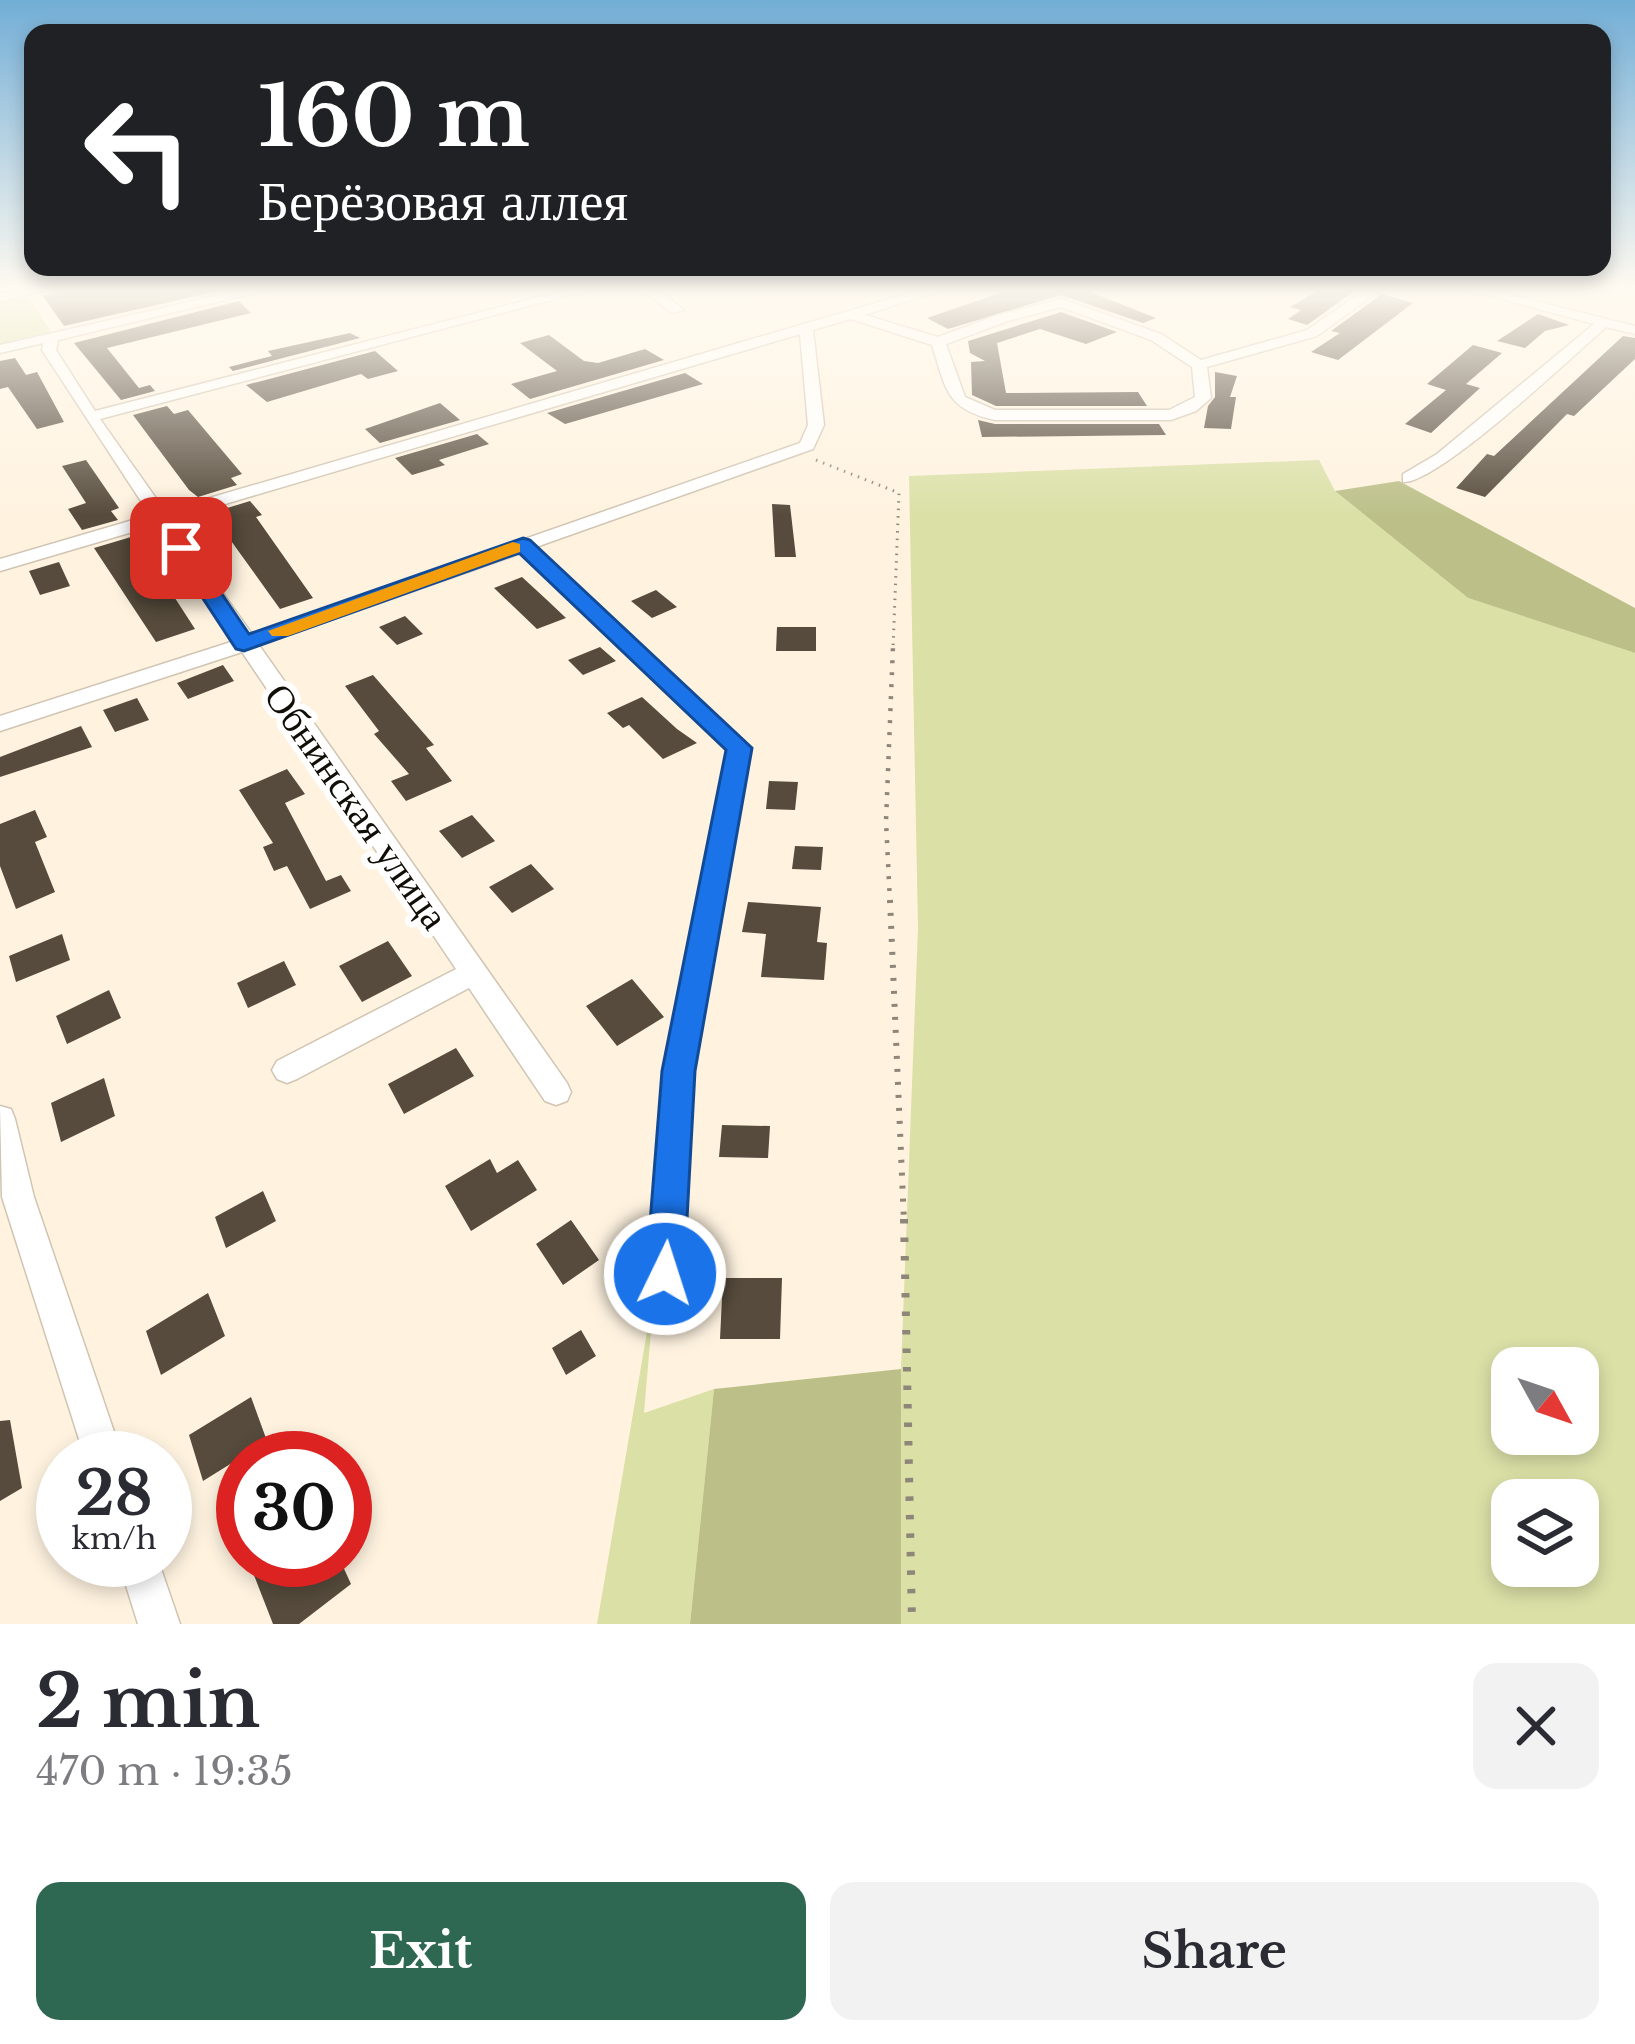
<!DOCTYPE html>
<html lang="en">
<head>
<meta charset="utf-8">
<style>
	:root { --surface:#fff; --page:#f2f2f3; --text:#2b2b33; --muted:#7c7c81; --accent:#2e6852 }
	body { margin:0; font-family:"Libre Baskerville",serif; background:var(--page); color:var(--text); height:100vh; display:flex; flex-direction:column; font-size:45px; white-space:nowrap }
	* { box-sizing:border-box; margin:0 }
	p { font-size:39px; color:var(--muted) }
	.icon { flex:none; width:66px; height:66px; fill:none; stroke:currentColor; stroke-width:2; stroke-linecap:round; stroke-linejoin:round }
	.map { position:relative; height:1624px; overflow:hidden }
	.drawer { display:flex; flex-direction:column; background:var(--surface); flex:1 }
	.drawer>* { flex:none }
	.guide { position:absolute; left:24px; top:24px; width:1587px; height:252px; border-radius:24px; box-shadow:0 6px 18px #0003; background:#202124; color:#fff; overflow:hidden }
	.needle { width:78px; rotate:130deg }
	.fabs { position:absolute; left:1491px; top:1347px; display:grid; gap:24px }
	.fabs a { display:grid; place-items:center; width:108px; height:108px; border-radius:24px; background:var(--surface); box-shadow:0 6px 18px #0003; font-size:60px }
	.speed { position:absolute; left:36px; top:1431px; display:flex; gap:24px; font-size:60px; font-weight:700; text-align:center }
	.speed>* { display:grid; place-content:center; width:156px; height:156px; border-radius:50%; background:var(--surface); box-shadow:0 6px 18px #0003; line-height:1 }
	.speed small { font-size:30px; font-weight:400 }
	.speed .limit { border:18px solid #d22; background:#fff; color:#111 }
	.pin { position:absolute; display:grid; place-items:center; width:102px; height:102px; color:#fff; margin:-51px; border-radius:24px; box-shadow:0 6px 18px #0006 }
	.me { position:absolute; width:132px; margin:-66px; rotate:4deg; stroke-linejoin:round; filter:drop-shadow(0 0 9px #0008) }
	.turn { display:flex; align-items:center; gap:42px; height:252px; padding:0 36px; font-size:54px }
	.turn .icon { width:156px; height:156px; stroke-width:2.5 }
	.turn b { display:block; font-size:84px; line-height:102px }
	.round { display:grid; place-items:center; flex:none; width:126px; height:126px; border-radius:24px; background:var(--page) }
	.overview { display:flex; align-items:center; justify-content:space-between; height:204px; padding:0 36px }
	h1 { font-size:72px; font-weight:700; line-height:90px }
	.cta { display:flex; gap:24px; margin-top:auto; padding:24px 36px }
	.cta a { flex:1; height:138px; border-radius:24px; background:var(--accent); color:#fff; font-size:48px; font-weight:700; line-height:138px; text-align:center }
	.cta a+a { background:var(--page); color:var(--text) }
	.map>svg:first-child { display:block }
	.green { fill:#dbe0a7; fill-rule:evenodd }
	.forest { fill:#bcc088 }
	.building { fill:#564b3c }
	.lines { fill:none; stroke-linecap:round; stroke-linejoin:round }
	.minor-casing { stroke:#d0c4b2; stroke-width:3 }
	.path-far3 { stroke:#8e8679; stroke-width:3; stroke-dasharray:1.5 6; stroke-linecap:butt }
	.path-far2 { stroke:#8e8679; stroke-width:4.5; stroke-dasharray:3 9; stroke-linecap:butt }
	.path-far1 { stroke:#8e8679; stroke-width:6; stroke-dasharray:3 10; stroke-linecap:butt }
	.path { stroke:#8e8679; stroke-width:8; stroke-dasharray:4.5 14; stroke-linecap:butt }
	.minor { fill:#fff; fill-rule:evenodd }
	.route { fill:#1a73e8; stroke:#114b97; stroke-width:3 }
	.slow { fill:#f59e0b }
	.labels { text-anchor:middle; stroke-width:12; stroke-linejoin:round; paint-order:stroke }
	.street-label { font-size:39px; fill:#110d07; stroke:#fff }
</style>
</head>
<body>
<div class="map">
<svg width="1635" height="1624" viewBox="0 0 1635 1624">
	<rect width="100%" height="100%" fill="#fff3e0"/>
	<path class="green" d="M0,287H22L52,333L0,345Z
		M1319,460L1335,491L1468,598L1635,653V1624H901V1369L918,928L909,476ZM1512,1368H1578V1434H1512ZM1512,1500H1578V1566H1512Z
		M655,1285L644,1413L714,1389L690,1624H597Z"/>
	<path class="forest" d="M1399,481L1635,608V653L1468,598L1335,491Z
		M901,1369V1624H690L714,1389Z"/>
	<path class="building" d="M84,287H226L227,289L64,326L43,296Z
		M1017,287H1078L1156,318L1143,323L1061,295L948,329L927,318Z
		M1324,287L1359,288L1307,325L1288,319L1301,310L1290,307Z
		M1382,294L1413,303L1338,360L1311,352L1340,333L1331,331Z
		M239,301L251,313L107,348L139,388L150,385L155,391L121,400L74,343Z
		M1061,312L1117,332L1086,344L1040,329L997,343L1006,393L1138,392L1147,406H996L972,395L971,362L985,361L970,353L968,341Z
		M1538,314L1569,325L1545,331L1525,348L1497,341Z
		M350,333L360,338L233,371L229,367L272,356L268,351Z
		M549,335L584,361L598,363L645,349L664,360L530,399L511,384L557,371L520,343Z
		M1623,336L1635,338V359L1574,416L1567,414L1485,497L1456,488L1487,454L1494,456Z
		M1473,345L1502,353L1466,384L1480,388L1431,433L1405,424L1446,390L1427,384Z
		M375,351L398,371L368,379L361,374L267,402L246,385Z
		M15,358L26,375L37,372L64,422L37,429L8,387L0,389V361Z
		M1215,372L1237,376L1230,397H1236L1231,429L1204,428L1208,406L1215,397Z
		M685,373L703,384L565,424L547,413Z
		M440,403L460,420L380,443L365,429Z
		M167,406L174,414L188,410L242,474L231,478L237,485L198,497L189,490L133,415Z
		M978,420L995,424H1159L1166,435L982,437Z
		M477,434L489,444L439,460L445,465L412,475L395,458Z
		M86,460L119,508L111,511L118,520L82,530L68,509L86,503L62,466Z
		M250,501L262,515L256,517L313,598L280,609L211,513Z
		M772,504L790,505L796,557H775Z
		M131,537L162,578L195,629L156,642L94,548Z
		M59,562L70,586L40,595L29,571Z
		M522,577L547,600L566,618L537,629L494,588Z
		M656,590L677,607L652,618L631,601Z
		M405,616L423,634L397,645L379,627Z
		M777,627H816V651H776Z
		M600,647L616,661L583,675L568,660Z
		M223,665L234,681L188,699L177,683Z
		M373,675L434,745L426,748L452,781L406,801L391,781L409,774L374,734L379,731L345,686Z
		M642,697L677,729L697,743L663,759L629,725L623,728L607,713Z
		M137,698L149,720L115,732L103,710Z
		M81,726L92,747L0,777V757Z
		M287,769L305,794L285,803L326,881L341,875L351,891L310,909L287,866L274,871L263,847L273,843L239,790Z
		M769,781L798,782L795,810L766,809Z
		M35,810L47,837L35,842L55,892L16,909L0,866V824Z
		M472,815L495,841L462,858L439,831Z
		M795,846L823,847L821,870L792,869Z
		M531,864L554,889L512,913L489,887Z
		M748,902L821,907L817,942L827,943L824,980L761,977L766,934L742,932Z
		M62,934L70,960L16,982L9,956Z
		M388,941L412,976L362,1002L339,966Z
		M284,961L296,985L248,1008L237,983Z
		M632,979L664,1017L617,1046L586,1006Z
		M109,990L121,1018L67,1044L56,1016Z
		M456,1048L474,1076L404,1114L388,1084Z
		M104,1078L115,1116L61,1142L51,1103Z
		M722,1125L770,1126L768,1158L719,1157Z
		M490,1159L497,1173L518,1160L537,1190L471,1231L445,1186Z
		M263,1191L276,1221L226,1248L215,1217Z
		M571,1220L599,1260L563,1285L536,1244Z
		M723,1278H782L780,1339H720Z
		M208,1293L225,1336L161,1375L146,1331Z
		M581,1330L596,1356L566,1375L552,1348Z
		M251,1397L267,1441L203,1481L189,1435Z
		M10,1420L22,1488L0,1501V1421Z
		M248,1560H340L351,1584L299,1624H273Z"/>
	<g class="lines">
		<g class="minor-casing">
			<path id="minor" d="M32,287H59L0,302V294Z
				M255,287H280L58,340L56,350L95,411L578,287H601L100,419L165,511L930,287H951L865,315L938,337L998,315L1062,299L1161,334L1201,360L1307,330L1369,287H1384L1317,336L1207,367L1211,398L1196,411L1171,420H995C945,409 946,388 932,345L851,319L813,330L824,425L813,449L536,547L751,748L693,1071L682,1274L677,1286L665,1291L653,1286L648,1274L663,1071L728,750L521,553L259,645L567,1083L571,1092L567,1101L556,1105L545,1101L469,988L297,1079L287,1083L277,1079L272,1070L277,1061L456,969L242,652L0,731V716L234,641L156,525L0,571V559L150,515L42,350L43,343L0,353V345ZM1061,307L1151,340L1192,367L1195,397L1169,410H995L965,397L946,344L1008,321ZM800,334L808,425L800,443L252,634L171,520Z
				M638,287H653L684,310L672,313Z
				M1456,287H1479L1635,326V334L1606,327C1573,356 1438,484 1403,482V474L1437,454L1594,324Z
				M0,1106L11,1109L15,1119L34,1197L123,1458H85L2,1197Z
				M118,1560H158L180,1624H138Z"/>
		</g>
		<path class="path-far3" d="M816,460L899,493L893,649"/>
		<path class="path-far2" d="M890,903L886,821L893,646"/>
		<path class="path-far1" d="M890,900L904,1222"/>
		<path class="path" d="M904,1219L912,1624"/>
		<use href="#minor" class="minor"/>
	</g>
	<linearGradient id="sky" x2="0" y2="1"><stop stop-color="#72aed6"/><stop offset="0.56" stop-color="#fffaf1"/><stop offset="1" stop-color="#fffaf1" stop-opacity="0"/></linearGradient>
	<rect width="1635" height="515" fill="url(#sky)"/>
	<path class="route" d="M523,538L530,540L752,748L695,1071L684,1274L679,1287L665,1292L652,1287L646,1274L662,1071L726,750L519,553L244,651L236,649L170,548L188,544L249,634Z"/>
	<path class="slow" d="M513,542L520,544V552L288,636H272L268,631Z"/>
	<g class="labels">
		<g class="street-label">
			<text transform="translate(357 806) rotate(55)" y="14">Обнинская улица</text>
		</g>
	</g>
</svg>
<div class="fabs">
<a><svg class="needle" viewBox="-14 -14 28 28"><path d="M0-13l5 13h-10z" fill="#e53935"/><path d="M0 13l5-13h-10z" fill="#7c7c81"/></svg></a>
<a><svg class="icon" aria-label="layers" viewBox="0 0 24 24"><path d="M12 4l9 5-9 5-9-5zM3 14l9 5 9-5"/></svg></a>
</div>
<div class="speed"><div>28<small>km/h</small></div><div class="limit">30</div></div>
<div class="pin" style="left:181px;top:548px;background:#d93025"><svg class="icon" aria-label="arrive" viewBox="0 0 24 24"><path d="M6 21V4h12l-3 4 3 4H6"/></svg></div>
<svg class="me" style="left:665px;top:1274px" viewBox="-20 -20 40 40"><circle r="17" fill="#1a73e8" stroke="#fff" stroke-width="3"/><path d="M0-11L8 9 0 5-8 9z" fill="#fff"/></svg>
<div class="guide">
<div class="turn"><svg class="icon" aria-label="left" viewBox="0 0 24 24"><path d="M17 20v-9H6M10 6l-5 5 5 5"/></svg><div><b>160 m</b>Берёзовая аллея</div></div>
</div>
</div>
<section class="drawer">
<div class="overview"><div><h1>2 min</h1><p>470 m · 19:35</p></div><a class="round"><svg class="icon" aria-label="close" viewBox="0 0 24 24"><path d="M6 6l12 12M18 6L6 18"/></svg></a></div>
<div class="cta"><a>Exit</a><a>Share</a></div>
</section>
</body>
</html>
